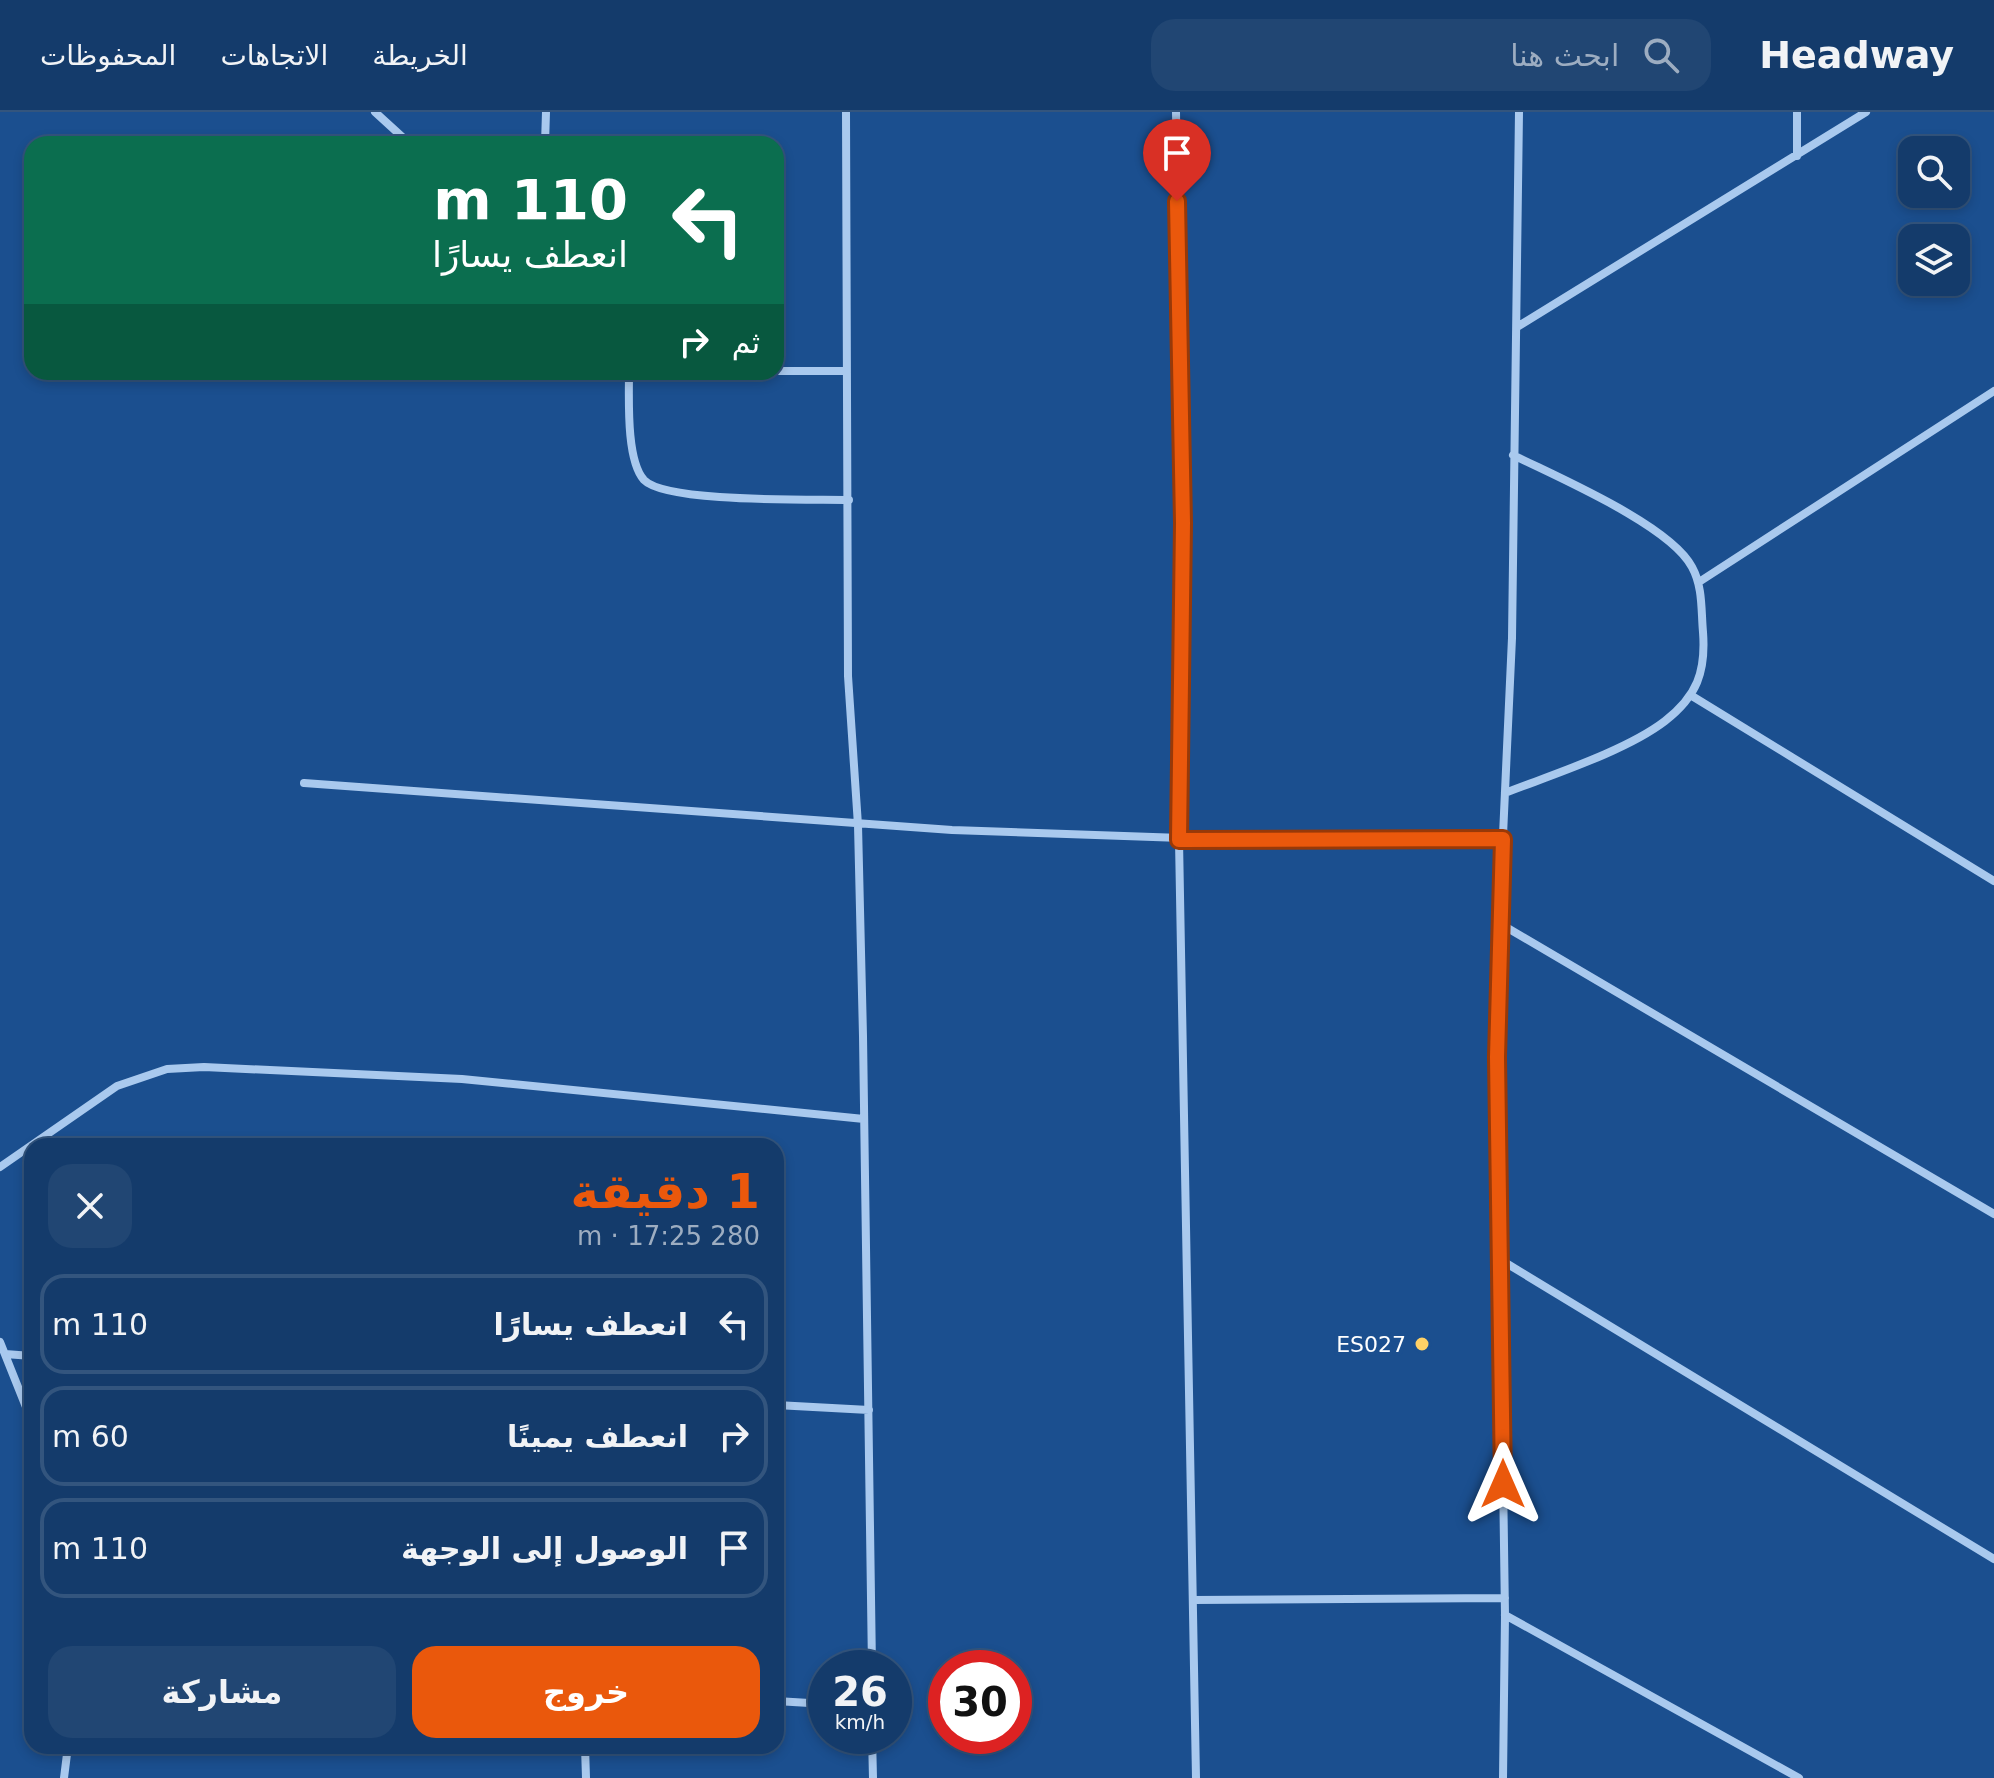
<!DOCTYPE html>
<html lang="ar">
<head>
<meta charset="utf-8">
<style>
	:root { --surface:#143b6b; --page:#214673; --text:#f1f3f6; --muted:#9dadc1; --line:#33557e; --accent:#ea580c }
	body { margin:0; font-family:"DejaVu Sans",Vazirmatn,sans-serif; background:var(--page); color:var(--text); direction:rtl; height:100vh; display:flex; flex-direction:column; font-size:30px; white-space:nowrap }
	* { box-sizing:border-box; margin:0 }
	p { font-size:26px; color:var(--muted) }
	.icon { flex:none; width:44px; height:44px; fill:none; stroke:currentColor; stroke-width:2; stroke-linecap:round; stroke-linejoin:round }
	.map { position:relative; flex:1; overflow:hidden; direction:ltr }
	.sheet { position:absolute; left:24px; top:1026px; width:760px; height:616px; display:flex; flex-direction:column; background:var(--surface); border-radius:24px; box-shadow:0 4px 12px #0003,0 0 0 2px var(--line); direction:rtl }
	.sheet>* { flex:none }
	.banner { position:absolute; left:24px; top:24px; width:760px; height:244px; border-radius:24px; box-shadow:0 4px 12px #0003,0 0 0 2px var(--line); direction:rtl; background:#0b6e4f; color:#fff; overflow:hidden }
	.tools { position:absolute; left:1898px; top:24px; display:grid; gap:16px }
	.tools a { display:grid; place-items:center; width:72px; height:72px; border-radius:16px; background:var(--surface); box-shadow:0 4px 12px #0003,0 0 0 2px var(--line); font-size:40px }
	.speed { position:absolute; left:808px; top:1538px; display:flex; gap:16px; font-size:40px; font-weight:700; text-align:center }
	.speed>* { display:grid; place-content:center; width:104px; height:104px; border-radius:50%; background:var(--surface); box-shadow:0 4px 12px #0003,0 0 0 2px var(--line); line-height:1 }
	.speed small { font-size:20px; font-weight:400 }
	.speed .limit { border:12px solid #d22; background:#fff; color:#111 }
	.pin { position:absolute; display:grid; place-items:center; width:68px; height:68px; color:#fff; margin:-82px -34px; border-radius:50% 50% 50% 0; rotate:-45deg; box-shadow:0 0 8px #0007 }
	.pin .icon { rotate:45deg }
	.me { position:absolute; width:88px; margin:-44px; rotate:0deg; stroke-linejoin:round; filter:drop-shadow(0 0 6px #0008) }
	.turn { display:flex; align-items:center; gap:28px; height:168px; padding:0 24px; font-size:36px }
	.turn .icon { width:104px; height:104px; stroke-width:2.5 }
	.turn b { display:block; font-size:56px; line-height:68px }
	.then { display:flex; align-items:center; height:76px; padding:0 24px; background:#0003; gap:16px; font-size:30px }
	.round { display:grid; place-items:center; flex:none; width:84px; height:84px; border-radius:24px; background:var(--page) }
	.overview { display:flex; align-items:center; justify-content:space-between; height:136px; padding:0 24px }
	h1 { font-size:48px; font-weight:600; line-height:60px; color:var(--accent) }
	.button { display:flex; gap:16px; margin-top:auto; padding:16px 24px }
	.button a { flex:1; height:92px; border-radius:24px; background:var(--accent); color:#fff; font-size:32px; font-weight:600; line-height:92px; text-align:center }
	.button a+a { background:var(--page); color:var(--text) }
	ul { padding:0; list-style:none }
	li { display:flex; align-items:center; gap:24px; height:100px; margin:0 16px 12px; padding:0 8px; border:4px solid var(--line); border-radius:24px }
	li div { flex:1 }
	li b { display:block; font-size:30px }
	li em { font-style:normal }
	header { display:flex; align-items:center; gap:48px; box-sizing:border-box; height:112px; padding:0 40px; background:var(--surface); border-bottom:2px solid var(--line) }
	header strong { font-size:38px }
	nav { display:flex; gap:44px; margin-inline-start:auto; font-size:28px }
	.search { width:560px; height:72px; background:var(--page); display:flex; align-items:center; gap:20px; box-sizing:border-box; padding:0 28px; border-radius:24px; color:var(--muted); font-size:30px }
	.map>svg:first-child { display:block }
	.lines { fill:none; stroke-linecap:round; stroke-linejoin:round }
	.minor { stroke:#a9c9ee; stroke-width:8 }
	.route-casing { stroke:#983908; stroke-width:20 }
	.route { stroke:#ea580c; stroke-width:14 }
	.poi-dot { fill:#ffd166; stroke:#1b4f8f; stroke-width:3 }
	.labels { text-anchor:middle; stroke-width:8; stroke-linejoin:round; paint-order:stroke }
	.poi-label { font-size:22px; fill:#fff; stroke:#1b4f8f; text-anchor:end }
</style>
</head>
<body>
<header>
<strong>Headway</strong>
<div class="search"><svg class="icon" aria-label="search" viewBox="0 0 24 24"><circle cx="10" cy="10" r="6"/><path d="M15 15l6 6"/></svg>ابحث هنا</div>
<nav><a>الخريطة</a><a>الاتجاهات</a><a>المحفوظات</a></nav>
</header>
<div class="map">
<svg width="1994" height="1666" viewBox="0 0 1994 1666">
	<rect width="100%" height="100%" fill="#1b4f8f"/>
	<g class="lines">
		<path class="minor" d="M375,0L410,32
			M846,0L848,564L858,713L863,924L872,1556
			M1176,0L1183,411L1179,728L1196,1666
			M1797,0V44
			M545,32L546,0
			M1517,215L1866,0
			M776,259H846
			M629,260C629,286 626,348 644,368C666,391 812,387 849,388
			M1699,470L1994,279
			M1692,584L1994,769
			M304,671L952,718L1268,729L1503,727
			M1505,681C1551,663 1626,639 1665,609C1697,584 1706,560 1703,520C1701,498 1703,475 1692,455C1670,413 1557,365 1513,343
			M1499,811L1994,1102
			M0,1055L117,974L167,957L204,955L462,967L864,1007
			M1501,1148L1994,1447
			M0,1230L32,1310
			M5,1242L32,1244
			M776,1293L869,1298
			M1193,1488L1505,1486
			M1505,1503L1799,1666
			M776,1589L826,1592
			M872,1624L873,1666
			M585,1634L586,1666
			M64,1666L68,1634
			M1503,1666L1505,1503L1497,945L1499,811L1512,526L1519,0"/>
	</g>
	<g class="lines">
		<g class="route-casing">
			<path id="route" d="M1177,89L1183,411L1179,728L1503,727L1497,945L1503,1372"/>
		</g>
		<use href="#route" class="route"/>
	</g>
	<circle class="poi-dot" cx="1422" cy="1232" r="8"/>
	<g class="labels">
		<g class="poi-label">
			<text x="1406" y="1240">ES027</text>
		</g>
	</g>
</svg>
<div class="tools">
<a><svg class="icon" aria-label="search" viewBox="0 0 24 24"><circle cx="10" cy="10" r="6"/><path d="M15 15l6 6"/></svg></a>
<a><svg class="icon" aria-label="layers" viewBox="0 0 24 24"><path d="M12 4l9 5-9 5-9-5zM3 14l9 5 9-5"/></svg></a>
</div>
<div class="speed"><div>26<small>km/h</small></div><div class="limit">30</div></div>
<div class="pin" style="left:1177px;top:89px;background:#d93025"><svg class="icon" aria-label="arrive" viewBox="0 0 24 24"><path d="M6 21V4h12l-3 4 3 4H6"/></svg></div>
<svg class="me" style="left:1503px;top:1372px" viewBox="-20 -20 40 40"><path d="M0-17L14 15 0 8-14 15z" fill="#ea580c" stroke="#fff" stroke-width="4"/></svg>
<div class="banner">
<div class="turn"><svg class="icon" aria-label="left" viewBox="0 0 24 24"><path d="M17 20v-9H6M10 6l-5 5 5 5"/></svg><div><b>110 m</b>انعطف يسارًا</div></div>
<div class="then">ثم<svg class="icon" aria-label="right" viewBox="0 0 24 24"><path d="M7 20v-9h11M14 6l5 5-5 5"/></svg></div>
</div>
<section class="sheet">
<div class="overview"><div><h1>1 دقيقة</h1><p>280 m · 17:25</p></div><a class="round"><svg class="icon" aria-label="close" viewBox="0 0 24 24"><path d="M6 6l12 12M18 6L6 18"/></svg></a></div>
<ul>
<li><svg class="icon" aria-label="left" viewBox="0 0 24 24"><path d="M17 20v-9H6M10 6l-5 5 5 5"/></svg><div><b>انعطف يسارًا</b></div><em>110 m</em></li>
<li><svg class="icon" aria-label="right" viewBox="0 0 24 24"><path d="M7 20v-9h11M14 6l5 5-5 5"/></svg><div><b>انعطف يمينًا</b></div><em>60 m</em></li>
<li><svg class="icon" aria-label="arrive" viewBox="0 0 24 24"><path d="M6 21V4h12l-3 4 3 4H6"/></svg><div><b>الوصول إلى الوجهة</b></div><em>110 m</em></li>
</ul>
<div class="button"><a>خروج</a><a>مشاركة</a></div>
</section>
</div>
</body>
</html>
